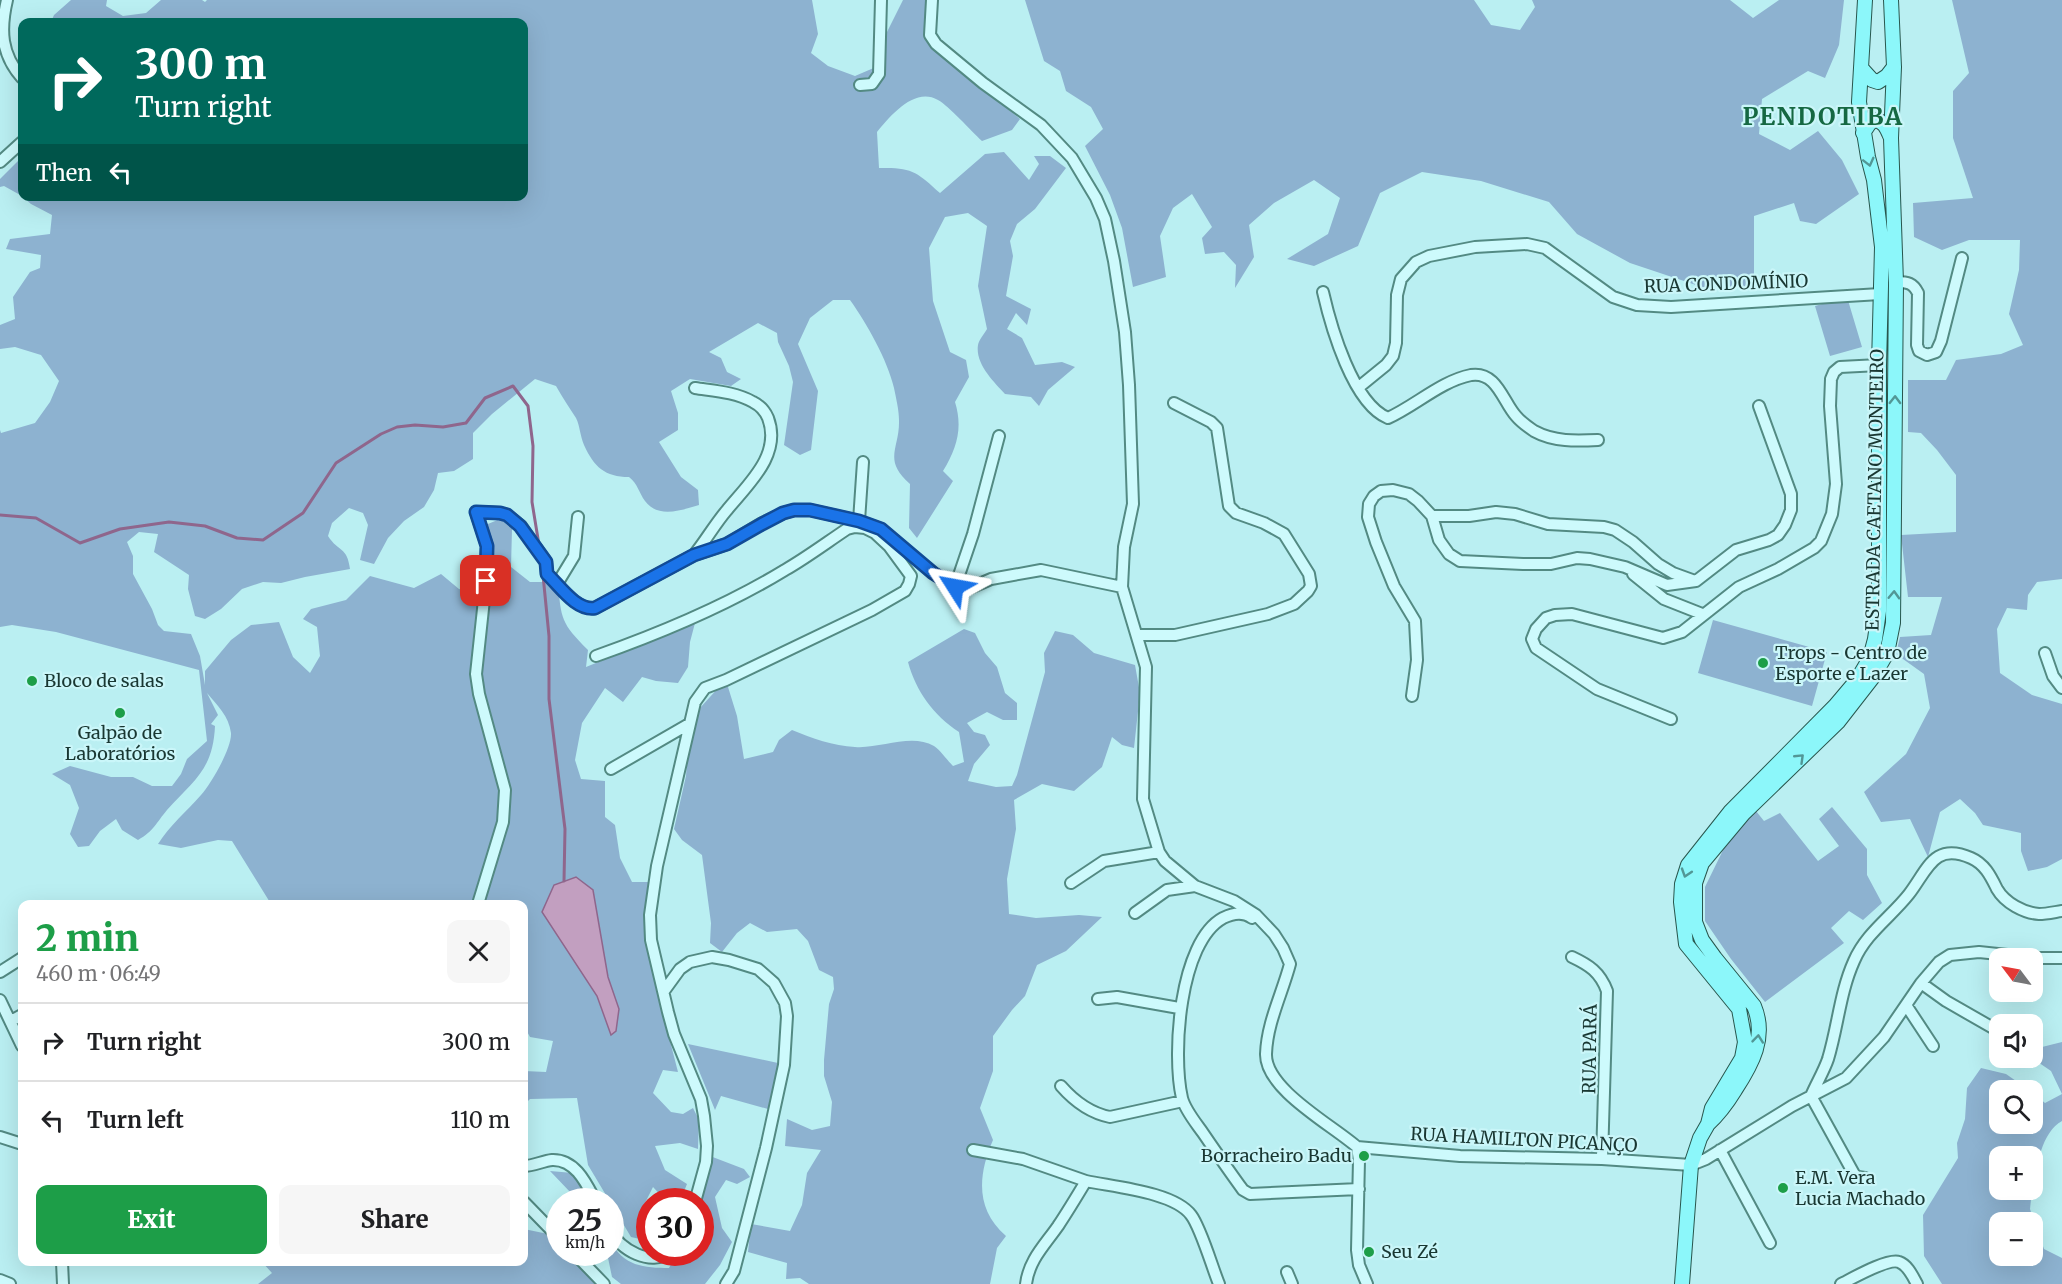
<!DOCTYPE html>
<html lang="en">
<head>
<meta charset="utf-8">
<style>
	:root { --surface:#fff; --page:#f6f6f6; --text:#202124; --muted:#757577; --line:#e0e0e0; --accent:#1d9e48 }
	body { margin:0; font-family:Merriweather,serif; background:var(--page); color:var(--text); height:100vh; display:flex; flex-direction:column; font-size:22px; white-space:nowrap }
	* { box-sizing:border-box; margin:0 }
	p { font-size:20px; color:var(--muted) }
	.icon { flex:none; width:33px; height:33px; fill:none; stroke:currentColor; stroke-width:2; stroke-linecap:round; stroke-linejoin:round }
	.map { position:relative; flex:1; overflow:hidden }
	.sheet { position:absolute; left:18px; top:900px; width:510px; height:366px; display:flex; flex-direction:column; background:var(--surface); border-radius:12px; box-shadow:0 6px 24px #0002 }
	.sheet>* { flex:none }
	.banner { position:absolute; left:18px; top:18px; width:510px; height:183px; border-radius:12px; box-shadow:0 6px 24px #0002; background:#00695c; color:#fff; overflow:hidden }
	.needle { width:39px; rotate:302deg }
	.buttons { position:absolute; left:1989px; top:948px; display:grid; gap:12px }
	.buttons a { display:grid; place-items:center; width:54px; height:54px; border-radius:12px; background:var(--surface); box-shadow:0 6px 24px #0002; font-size:30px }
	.speed { position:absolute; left:546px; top:1188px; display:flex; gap:12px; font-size:30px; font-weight:700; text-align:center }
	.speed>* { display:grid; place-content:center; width:78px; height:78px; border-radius:50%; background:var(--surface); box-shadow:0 6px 24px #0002; line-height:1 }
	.speed small { font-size:15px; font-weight:400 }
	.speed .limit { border:9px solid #d22; background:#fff; color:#111 }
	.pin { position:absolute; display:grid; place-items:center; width:51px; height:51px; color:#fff; margin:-26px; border-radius:12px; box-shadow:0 3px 9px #0006 }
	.me { position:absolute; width:66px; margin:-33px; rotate:304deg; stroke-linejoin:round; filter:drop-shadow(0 0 4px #0008) }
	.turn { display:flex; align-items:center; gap:21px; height:126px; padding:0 18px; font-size:27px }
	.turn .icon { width:78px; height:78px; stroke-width:2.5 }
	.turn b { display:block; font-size:42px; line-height:51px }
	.then { display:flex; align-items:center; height:57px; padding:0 18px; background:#0003; gap:12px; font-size:22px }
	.round { display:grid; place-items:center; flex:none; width:63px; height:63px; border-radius:12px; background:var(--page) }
	.head { display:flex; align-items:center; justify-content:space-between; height:102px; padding:0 18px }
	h1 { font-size:36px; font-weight:800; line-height:45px; color:var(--accent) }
	.action { display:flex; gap:12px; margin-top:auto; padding:12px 18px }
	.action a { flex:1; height:69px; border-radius:12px; background:var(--accent); color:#fff; font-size:24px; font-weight:800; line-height:69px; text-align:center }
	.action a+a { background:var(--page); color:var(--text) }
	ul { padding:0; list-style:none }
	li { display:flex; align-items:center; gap:18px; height:78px; padding:0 18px; border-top:2px solid var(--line) }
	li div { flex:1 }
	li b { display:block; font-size:22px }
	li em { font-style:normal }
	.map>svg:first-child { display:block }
	.green { fill:#8db2d0; fill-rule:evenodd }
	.water { fill:#c29fc0; stroke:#8f668c; stroke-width:1.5 }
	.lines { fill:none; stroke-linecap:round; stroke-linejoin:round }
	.stream { stroke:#8f668c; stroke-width:3 }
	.minor-casing { stroke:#538a83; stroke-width:14 }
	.major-casing { stroke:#28564d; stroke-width:16 }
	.minor { stroke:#cdfafc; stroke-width:10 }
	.major { stroke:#8cf7fa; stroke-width:14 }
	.oneway { stroke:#529796 }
	.route-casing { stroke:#114b97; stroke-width:15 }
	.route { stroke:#1a73e8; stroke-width:10 }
	.poi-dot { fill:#1d9e48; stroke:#caf6f9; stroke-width:2 }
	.labels { text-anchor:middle; stroke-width:4.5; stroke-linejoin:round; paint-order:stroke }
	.street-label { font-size:18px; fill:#193732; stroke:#caf6f9 }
	.poi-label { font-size:18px; fill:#193732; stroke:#caf6f9; text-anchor:start }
	.district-label { font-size:24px; font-weight:bold; letter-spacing:1.5px; fill:#156842; stroke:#caf6f9 }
</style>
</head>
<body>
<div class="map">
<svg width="2062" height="1284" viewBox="0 0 2062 1284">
	<rect width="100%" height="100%" fill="#baeff2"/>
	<path class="green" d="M71,0H107L106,6L123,16L146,13L161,0H202L205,2L207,0H812L818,34L811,53L828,66L855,76L883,64L884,38L903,0H929L928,44L1020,119L1012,130L982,141C971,131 949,106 938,100C915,86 890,116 877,132L879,168C912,167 917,172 940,193L985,154L1004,152L1029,180L1039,164L1034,156H1050L1066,168L1035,209L1017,224L1010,241L1013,256L1006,296L1031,309L1027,325L1016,313L1007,329L1022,338L1035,365L1062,362L1075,367L1048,390L1039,406L1031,397L1005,394C994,382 975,364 978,345C979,340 984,334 987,329L978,286L987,226L968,213L945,217L929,248L933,301L950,352L966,360L969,377L955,402C963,428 957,448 943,471L953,481L917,538L909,528L910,484C882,459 900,449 899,420C899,410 896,398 894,388C887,359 867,324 850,300H833L810,318L798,344L818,391L811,450L800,455L784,445L793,382L789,366L778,342L777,333L758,323L709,352L721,358L727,372L741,379L731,386L690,379L671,391L678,413V430L659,442L681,477L698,490L699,505C682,510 658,519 645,501C639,493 638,484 629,477C605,477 594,467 584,445C580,436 580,426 576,418C569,407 562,397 556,386L535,379L492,414L473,433V459L454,471L438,473L434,490L424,507L404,521L388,538L374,564L360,560L368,525L363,513L349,508L332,523L328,536C339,553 347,546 350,569L305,577L281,583L263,582L242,589L221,609L205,619L195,616L188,589L189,575L154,552L158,534L139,532L127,542L133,556V574L152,609L158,625L164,631L191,634L200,656L205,685V671L231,640L251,625L279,622L293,657L310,673L320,656L317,627L303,619L311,609L346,600L370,576L414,588L441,574L459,589L473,592L495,575L483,526L500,519L512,529L511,567L530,582H558C561,619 561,623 588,650L586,667L695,623L690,642L688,667L678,683L656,681L642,677L623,702L605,688L582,723L575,760L581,779L605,781V817L615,825L620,858L632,882H649L644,924L654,979L678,1072L663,1070L653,1093L671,1112L683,1114L693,1108L699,1120L698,1149L680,1143L655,1146L665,1170L687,1184L680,1201H666L653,1187L643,1207L649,1230V1241L631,1237L588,1165L577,1098L530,1099L526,1103L524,1102V1071L546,1072L553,1041L530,1037L524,1026V904H271L232,841L218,840L181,848L158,844C170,825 186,812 201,795C211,784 232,748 231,733C229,716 217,705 207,693L218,715L211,724L215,726C213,770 194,780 167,810C156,823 154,831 138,840L122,830L116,819L100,831L89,846L78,847L70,834L79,808L70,785L52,774L70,766L111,777H133L152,786H172L181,774L187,759L207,741L199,670L56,632L12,625L0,627V430L1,433L35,423L50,402L59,381L41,355L15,347L0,349V325L15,319L13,297L30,272L40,268L41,255L6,249L10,239L50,234L52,215L31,204L23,197L524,196V22H51L54,15Z
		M1025,0H1474L1491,25L1520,30L1535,7L1532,0H1730L1753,18L1779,0H1844L1839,45L1825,78L1808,71L1762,99L1759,134L1790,150L1818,131L1842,160L1859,194L1816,224L1800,221L1794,203L1754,216V287H1702L1630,263L1577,234L1549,202L1481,181L1422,172L1380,193L1358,246L1314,266L1287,259L1328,234L1340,198L1314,180L1274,203L1249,225L1254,257L1235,288L1236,265L1224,252L1205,254L1202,238L1212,227L1192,194L1173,208L1160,236L1166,277L1133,287L1122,228L1110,195L1085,146L1103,129L1091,107L1066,91L1060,71L1044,61Z
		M1952,0H2062V579L2037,582L2028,595L2027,610L2007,608L1997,629L2000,673L2032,695L2062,704V859L2047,867L2028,871L2021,851V833L1983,825L1975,813L1960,799L1940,812L1928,857L1910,819L1881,822L1864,792L1906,754L1930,708L1924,674L1896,654L1900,637L1931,635L1942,597H1908L1901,535L1956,532V475L1937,450L1921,433L1908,432V380H1946L1956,360L2001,354L2023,345L2009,314L2019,270L2020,240H1969L1942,250L1914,237L1913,203L1973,198L1953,138V91L1969,73Z
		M22,157V196L4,186L0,187V179Z
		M1847,297L1862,347L1830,356L1815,306Z
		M1713,620L1827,652L1812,706L1698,673Z
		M964,629L975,633L985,653L997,667L1005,693L1017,703V720H1003L987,712L967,723L974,732L985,735L990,745L974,764L968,781L996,787L1012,786L1017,775L1045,672L1044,653L1055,631L1073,635L1094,653L1135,665L1140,693L1134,748L1122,745L1112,737L1102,767L1074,791L1042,784L1014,800L1016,829L1007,879L1009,914L1036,918L1079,915L1102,917L1066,951L1037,965L1025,996L1012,1010L993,1036V1071L980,1108L993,1140C978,1175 975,1209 1006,1236L997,1248L990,1284H809L800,1278L786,1279L787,1263L748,1252L751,1224L790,1231L802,1205L807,1173L821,1150L785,1146L787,1119L812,1130L830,1126L832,1102L824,1076V1060L829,1004L834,989L833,977L819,970L808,941L797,929L767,932L750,923L737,933L722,952L710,943L711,923L702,855L682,840L674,829L686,776L689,734L700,708L719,687H728L737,716L744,759L773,752L779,740L792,730C812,738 833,746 855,747C880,749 911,733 934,746C941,751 947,760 953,766L964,762L959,732C933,715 916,691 908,662Z
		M1832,807L1867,849V875L1882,903L1863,920L1849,911L1831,928L1844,943L1765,1002L1731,959L1705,921V887L1726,844L1756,811L1764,821L1780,813L1818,861L1839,846L1819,819Z
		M2062,1042V1121C2042,1131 2036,1168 2032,1189V1156H2000V1190H2032L2030,1209L2044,1249L2062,1258V1284H1942L1924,1256L1923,1215L1958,1158L1957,1143L1965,1119L1967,1088L1981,1068L2006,1074L2029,1090H2000V1124H2032L2033,1093L2045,1103L2062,1094L2051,1071L2032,1058L2034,1049ZM2032,1222V1256H2000V1222Z
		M688,1044L778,1063L768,1109L721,1096L715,1110Z
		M710,1156L744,1169L750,1177L737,1184L726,1180L715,1197L722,1228L732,1242L720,1265L705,1284H621L612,1277L607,1253L610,1252L611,1241C622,1266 645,1268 669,1268L677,1253L700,1252L701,1206Z
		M550,1171L573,1173L591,1201H570L572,1194Z
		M524,1229L548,1234L559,1244L560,1252L570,1253L597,1284H258L272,1273L262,1262H524Z"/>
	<path class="water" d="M576,877L593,890L608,977L619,1009L616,1031L611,1035L597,996L542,912L554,885Z"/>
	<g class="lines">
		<path class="stream" d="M0,515L36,518L80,543L120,529L169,522L205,526L237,538L263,540L303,513L336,463L381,434L397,427L415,425L443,427L466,423L485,398L513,386L528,406L533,446L532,502L539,545
			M543,575L549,636V699L565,829L564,881"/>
		<g class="minor-casing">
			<path id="minor" d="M7,0C0,30 1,54 22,78
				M932,0L930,35L936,44L983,83L1041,125L1072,158L1096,198L1105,219L1114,261L1125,332L1129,385L1133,504L1124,547L1122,587L1146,667L1143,799L1159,852L1165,861L1195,886L1234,901L1256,915L1274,934L1283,948L1290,964C1282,994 1267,1023 1266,1054C1265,1089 1332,1125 1357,1147L1359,1160L1357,1250L1359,1265L1367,1284
				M860,85L872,84L879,74L881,0
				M0,162L22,142
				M1896,282C1908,282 1913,283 1918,293L1917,345L1919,351L1927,355L1936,352L1941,341L1962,258
				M1323,292C1331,327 1353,404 1388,418C1415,406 1441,381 1471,375C1497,371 1503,402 1516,416C1521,422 1528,427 1534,431C1554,442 1576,441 1598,440
				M1359,387L1386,365L1393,356L1396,343L1397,295L1401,279L1416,262L1429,256L1475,247L1527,244L1545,248L1613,297L1637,305L1671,307L1880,294
				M1432,516H1469L1496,512L1515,514L1548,524L1604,527L1615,530L1633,542L1658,564L1673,573L1695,581
				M859,521L863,462
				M694,555C706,540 715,524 727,510C748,484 782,455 768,418C765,411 761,406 753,402C735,392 715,391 695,388
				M1633,574L1664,599L1702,614
				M557,584L574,556L578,517
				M955,587L973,534L999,436
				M1137,635H1175L1268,614L1294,604L1308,591L1311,586L1309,574L1284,534L1264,523L1236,513L1229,506L1217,428L1211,422L1174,403
				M2045,653L2053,676L2062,688
				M596,656C661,633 726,606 785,570C806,558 826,543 847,529L855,527L865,528L875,533L889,546L911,576L909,584L905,591L872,610L726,680L705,688L695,702L657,866L650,915L651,940L668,1012L674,1034L701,1099L704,1116L707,1146L706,1162L695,1202
				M1412,696L1417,660L1415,621L1394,586L1376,542L1368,517L1369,504L1374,496L1381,491L1393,490L1409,494L1418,501L1432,516L1439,540L1449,554L1460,561L1523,564H1551L1577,558L1590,559L1625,567L1667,585L1696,581L1736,550L1769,540L1778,535L1785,525L1791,510V494L1759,406
				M1671,719L1597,689L1536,648L1532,639L1536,629L1546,618L1555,615L1572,614L1663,638L1682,632L1739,587L1778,569L1814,548L1821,541L1832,514L1836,484L1830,406L1831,379L1834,372L1840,367L1879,365
				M611,769L689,724
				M1071,883L1104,861L1159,852
				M478,904L503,822L505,790L479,694L476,674L486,581L487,546L476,512L500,513L507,515L521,526L546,562L547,574C560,586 576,611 595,608L694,555L727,544L762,523L784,513L794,510H810L859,521L881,529L933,573L955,587L970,588L991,579L1041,570L1122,587
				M1135,913L1167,890L1195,886
				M1252,918C1243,911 1233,913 1223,918C1179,942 1172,1055 1182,1098C1185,1110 1196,1123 1203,1133C1216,1152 1229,1171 1243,1190L1250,1194L1359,1189
				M1572,957C1589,965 1600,972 1607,991L1602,1159
				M0,972L22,958
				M1921,983L1946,1001L2000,1032
				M664,991L680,969L690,962L712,957L729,960L758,969L774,983L785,1003L787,1016L784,1065L766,1148L734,1271L726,1284
				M1098,999L1117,997L1179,1008
				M0,1000L22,1046
				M1906,1005L1933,1046
				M11,1021L22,1015
				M1061,1086C1075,1102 1090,1113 1110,1117L1183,1101
				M1811,1096C1816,1084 1824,1071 1828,1059C1838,1026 1840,992 1854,961C1866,933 1891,917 1909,894C1928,869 1934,842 1971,858C1985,864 1991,877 1997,889C2005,903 2024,913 2039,914C2046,914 2055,912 2062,911
				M1811,1096L1854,1174L1858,1177L1865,1178
				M0,1137L22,1144
				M1357,1147L1460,1156L1602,1159L1691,1165L1706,1159L1792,1106L1846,1078L1884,1037L1921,983L1939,962L1950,955L1979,952L2036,958H2062
				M973,1150L1023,1159L1086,1181
				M1720,1150L1770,1243
				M524,1166C533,1166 543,1161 552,1160C576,1159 587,1185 596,1202
				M524,1202L560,1239
				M610,1230C620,1250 651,1267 670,1252
				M573,1252L604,1284
				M62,1262L63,1284
				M1287,1272L1292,1284
				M0,1280L10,1284
				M1026,1284C1029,1260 1044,1246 1058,1226C1068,1211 1077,1196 1086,1181C1114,1187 1174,1192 1191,1215C1201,1228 1212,1267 1219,1284
				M1841,1284C1853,1278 1888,1258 1899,1262C1908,1265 1913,1277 1917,1284"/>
		</g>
		<g class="major-casing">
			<path id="major" d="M1862,69L1872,80L1878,82L1887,76L1894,67
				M1863,133L1869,124L1874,120C1885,121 1887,129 1891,138
				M1708,1124C1719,1114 1727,1103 1735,1090C1752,1064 1767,1037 1754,1006L1715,958L1702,940L1695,922V883L1702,863L1743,814L1838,722L1873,677L1887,653L1893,623L1896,282L1891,138L1894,67L1891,0
				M1682,1284L1691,1165L1700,1138L1708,1124L1712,1108L1742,1058L1745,1042L1739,1009L1686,944L1681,902L1682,884L1688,865L1730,812L1835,706L1857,680L1870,658L1875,639L1879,611V365L1882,247L1874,180L1868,157L1859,102L1865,0"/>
		</g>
		<use href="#minor" class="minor"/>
		<use href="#major" class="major"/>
	</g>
	<defs><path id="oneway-chevron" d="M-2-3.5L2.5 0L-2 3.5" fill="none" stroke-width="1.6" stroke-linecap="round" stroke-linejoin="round" transform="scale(1.5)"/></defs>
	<g class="oneway">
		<use href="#oneway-chevron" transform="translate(1869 162) rotate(76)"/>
		<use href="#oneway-chevron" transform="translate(1895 400) rotate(-89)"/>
		<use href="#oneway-chevron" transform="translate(1894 595) rotate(-88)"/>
		<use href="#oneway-chevron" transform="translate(1800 758) rotate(-44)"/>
		<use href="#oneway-chevron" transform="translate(1686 873) rotate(108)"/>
		<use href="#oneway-chevron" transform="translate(1758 1039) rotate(-84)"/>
	</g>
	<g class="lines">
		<g class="route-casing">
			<path id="route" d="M486,581L487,546L476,512L500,513L507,515L520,526L546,562L547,574C560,586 576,611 595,608L694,555L727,544L762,524L783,513L794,510H810L859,521L881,529L933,573L955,587"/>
		</g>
		<use href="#route" class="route"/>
	</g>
	<g class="poi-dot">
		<circle cx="1763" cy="663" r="6"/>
		<circle cx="32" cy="681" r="6"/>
		<circle cx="120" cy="713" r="6"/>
		<circle cx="1364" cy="1156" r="6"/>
		<circle cx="1783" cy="1188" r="6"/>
		<circle cx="1369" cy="1252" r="6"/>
	</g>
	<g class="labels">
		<g class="street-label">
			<text transform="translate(1726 284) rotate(-2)" y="6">RUA CONDOMÍNIO</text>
			<text transform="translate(1875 490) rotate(-89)" y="6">ESTRADA CAETANO MONTEIRO</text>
			<text transform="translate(1590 1049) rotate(-89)" y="6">RUA PARÁ</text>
			<text transform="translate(1524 1140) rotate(3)" y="6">RUA HAMILTON PICANÇO</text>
		</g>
		<g class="poi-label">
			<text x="1775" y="659">Trops - Centro de<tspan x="1775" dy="21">Esporte e Lazer</tspan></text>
			<text x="44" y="687">Bloco de salas</text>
			<text x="120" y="739" text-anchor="middle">Galpão de<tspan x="120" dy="21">Laboratórios</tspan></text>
			<text x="1352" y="1162" text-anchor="end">Borracheiro Badu</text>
			<text x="1795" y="1184">E.M. Vera<tspan x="1795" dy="21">Lucia Machado</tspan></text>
			<text x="1381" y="1258">Seu Zé</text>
		</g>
		<g class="district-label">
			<text x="1823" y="125">PENDOTIBA</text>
		</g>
	</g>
</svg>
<div class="buttons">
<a><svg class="needle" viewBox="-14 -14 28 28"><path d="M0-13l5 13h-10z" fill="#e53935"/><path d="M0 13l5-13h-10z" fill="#757577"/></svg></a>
<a><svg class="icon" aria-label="sound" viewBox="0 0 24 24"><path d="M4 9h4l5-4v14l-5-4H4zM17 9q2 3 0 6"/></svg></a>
<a><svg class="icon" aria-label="search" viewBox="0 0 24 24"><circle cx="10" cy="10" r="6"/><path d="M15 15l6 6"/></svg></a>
<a>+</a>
<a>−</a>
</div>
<div class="speed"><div>25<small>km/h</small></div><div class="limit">30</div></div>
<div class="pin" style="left:486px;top:581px;background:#d93025"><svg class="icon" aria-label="arrive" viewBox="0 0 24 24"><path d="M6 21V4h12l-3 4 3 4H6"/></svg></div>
<svg class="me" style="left:955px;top:587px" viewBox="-20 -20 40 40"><path d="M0-17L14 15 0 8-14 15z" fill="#1a73e8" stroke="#fff" stroke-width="4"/></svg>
<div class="banner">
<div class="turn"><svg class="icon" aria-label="right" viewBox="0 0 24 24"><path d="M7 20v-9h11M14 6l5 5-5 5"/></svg><div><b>300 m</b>Turn right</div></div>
<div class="then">Then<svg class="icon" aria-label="left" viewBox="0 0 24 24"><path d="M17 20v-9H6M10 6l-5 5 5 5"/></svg></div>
</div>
<section class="sheet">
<div class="head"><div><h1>2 min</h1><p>460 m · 06:49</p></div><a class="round"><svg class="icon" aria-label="close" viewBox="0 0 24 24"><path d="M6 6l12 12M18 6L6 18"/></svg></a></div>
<ul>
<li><svg class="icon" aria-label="right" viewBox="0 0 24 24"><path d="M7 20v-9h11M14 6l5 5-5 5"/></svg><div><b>Turn right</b></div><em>300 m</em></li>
<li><svg class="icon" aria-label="left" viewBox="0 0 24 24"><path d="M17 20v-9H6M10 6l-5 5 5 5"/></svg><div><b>Turn left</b></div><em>110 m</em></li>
</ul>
<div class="action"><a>Exit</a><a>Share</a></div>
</section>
</div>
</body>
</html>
